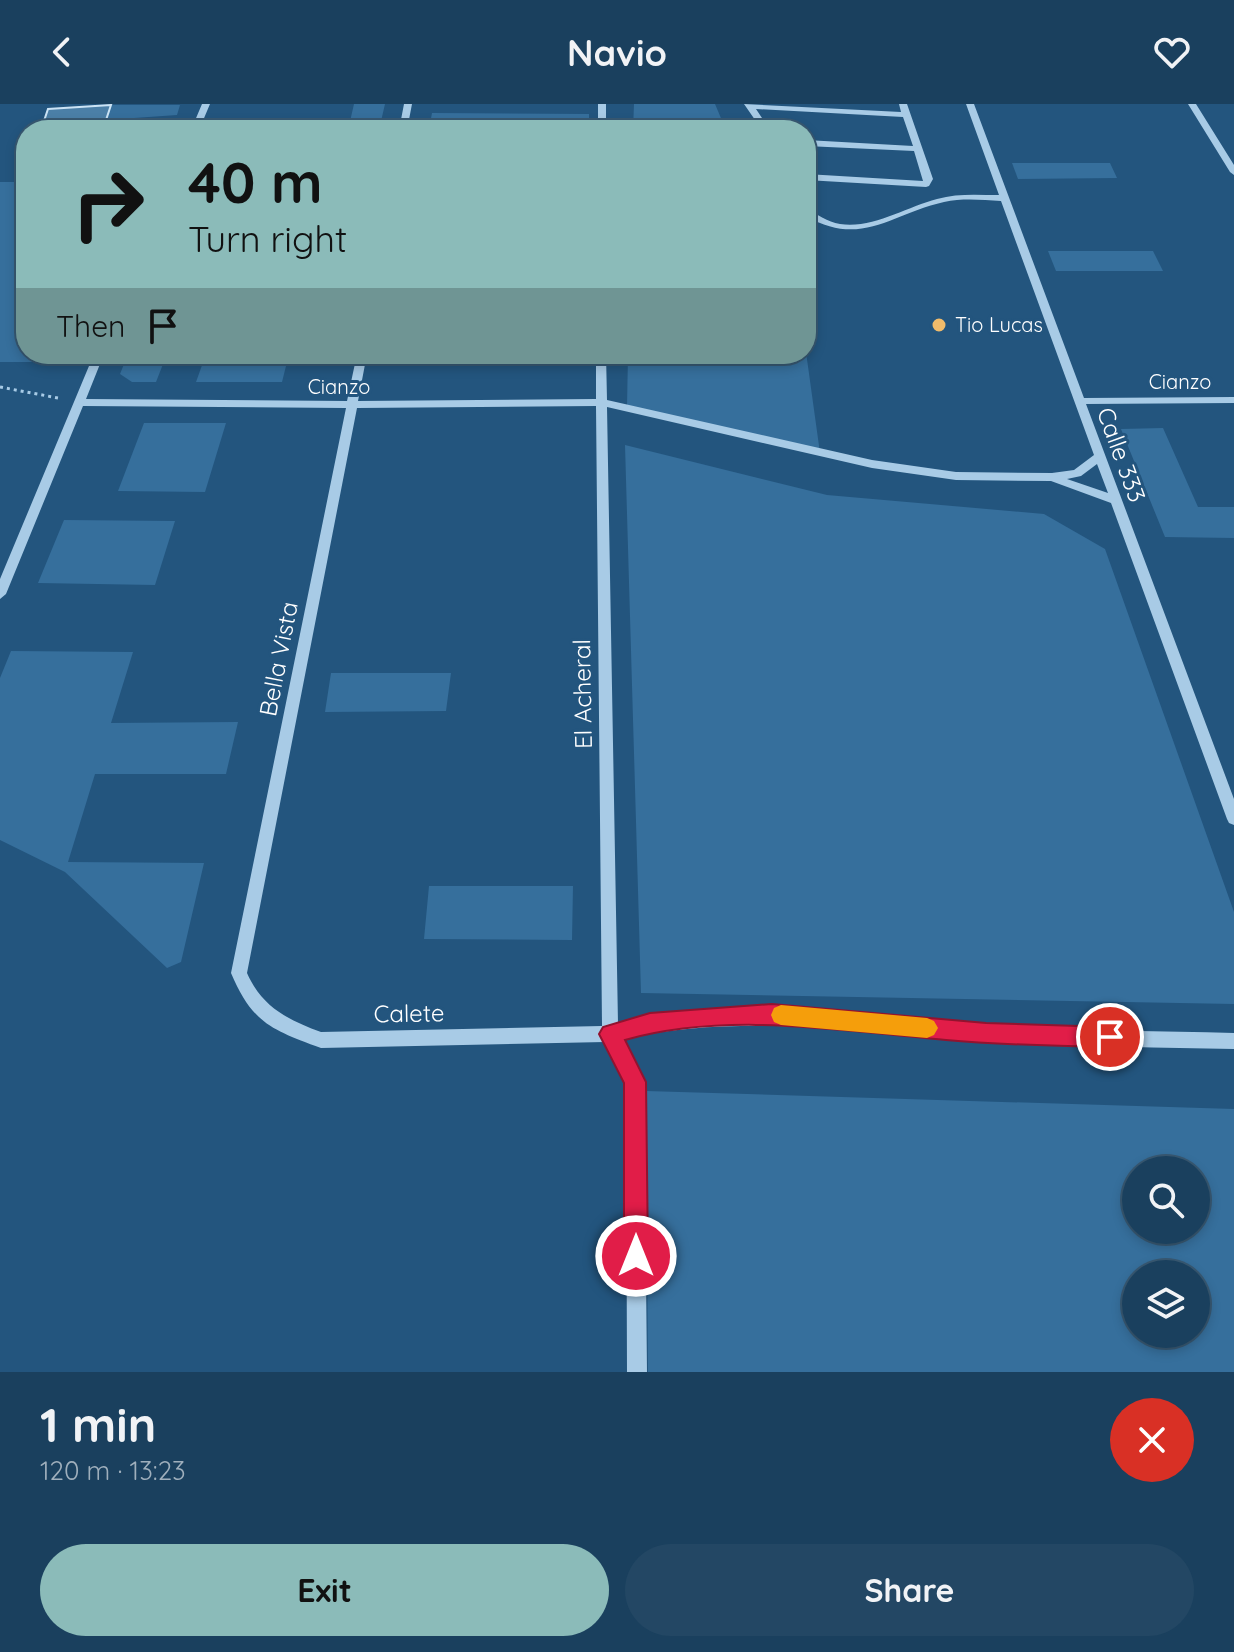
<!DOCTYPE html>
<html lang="en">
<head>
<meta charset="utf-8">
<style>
	:root { --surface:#1a405e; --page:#234764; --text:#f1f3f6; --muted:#9fafbc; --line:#385973; --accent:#8bbbb9 }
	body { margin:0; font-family:Quicksand,sans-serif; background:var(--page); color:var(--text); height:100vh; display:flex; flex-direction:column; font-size:30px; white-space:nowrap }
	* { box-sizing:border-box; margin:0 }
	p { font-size:26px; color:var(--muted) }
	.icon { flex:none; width:44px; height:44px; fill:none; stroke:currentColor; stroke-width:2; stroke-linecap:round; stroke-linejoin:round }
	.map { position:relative; height:1268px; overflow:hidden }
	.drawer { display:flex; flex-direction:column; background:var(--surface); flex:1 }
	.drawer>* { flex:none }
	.hud { position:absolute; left:16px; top:16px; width:800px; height:244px; border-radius:32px; box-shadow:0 4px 12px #0003,0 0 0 2px var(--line); background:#8bbbb9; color:#111; overflow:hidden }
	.controls { position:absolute; left:1122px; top:1052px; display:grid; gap:16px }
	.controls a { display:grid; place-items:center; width:88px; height:88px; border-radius:50%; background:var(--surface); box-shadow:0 4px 12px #0003,0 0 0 2px var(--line); font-size:40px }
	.pin { position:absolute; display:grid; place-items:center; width:68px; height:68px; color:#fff; margin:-34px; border:4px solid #fff; border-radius:50%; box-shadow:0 2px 8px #0007 }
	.me { position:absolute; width:88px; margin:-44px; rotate:0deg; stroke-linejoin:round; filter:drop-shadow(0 0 6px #0008) }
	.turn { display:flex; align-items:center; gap:28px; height:168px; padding:0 40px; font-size:36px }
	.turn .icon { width:104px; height:104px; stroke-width:2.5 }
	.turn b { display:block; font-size:56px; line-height:68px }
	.then { display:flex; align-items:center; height:76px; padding:0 40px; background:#0003; gap:16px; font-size:30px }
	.round { display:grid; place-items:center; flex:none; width:84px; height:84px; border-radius:42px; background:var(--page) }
	.head { display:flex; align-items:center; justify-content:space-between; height:136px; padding:0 40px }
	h1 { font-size:48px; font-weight:800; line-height:60px }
	.action { display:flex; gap:16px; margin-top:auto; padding:16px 40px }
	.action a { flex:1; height:92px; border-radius:48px; background:var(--accent); color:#111; font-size:32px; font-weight:800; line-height:92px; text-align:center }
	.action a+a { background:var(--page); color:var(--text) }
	header { display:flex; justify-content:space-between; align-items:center; height:104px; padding:0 40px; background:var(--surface); font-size:36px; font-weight:800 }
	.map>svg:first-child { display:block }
	.green { fill:#366f9c; fill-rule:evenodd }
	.building { fill:#4b7fa7; stroke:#cbe3f5; stroke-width:2 }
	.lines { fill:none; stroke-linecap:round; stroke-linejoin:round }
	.path { stroke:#a8cbe6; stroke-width:3; stroke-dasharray:3 4; stroke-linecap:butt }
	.minor { fill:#a8cbe6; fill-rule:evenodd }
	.route { fill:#e11d48; stroke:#92132f; stroke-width:2 }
	.slow { fill:#f59e0b }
	.poi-dot { fill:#f1bc6b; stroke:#23557e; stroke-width:3 }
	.labels { text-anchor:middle; stroke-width:6; stroke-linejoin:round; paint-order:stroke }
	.far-poi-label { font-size:20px; fill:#fff; stroke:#23557e; text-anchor:start }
	.far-street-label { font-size:20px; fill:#fff; stroke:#23557e }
	.street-label { font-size:24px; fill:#fff; stroke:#23557e }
</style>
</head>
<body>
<header><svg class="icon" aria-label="back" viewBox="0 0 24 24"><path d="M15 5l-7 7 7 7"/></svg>Navio<svg class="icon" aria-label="heart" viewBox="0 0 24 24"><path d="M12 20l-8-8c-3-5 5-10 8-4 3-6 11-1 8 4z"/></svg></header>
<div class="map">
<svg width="1234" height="1268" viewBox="0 0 1234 1268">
	<rect width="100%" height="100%" fill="#23557e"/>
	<path class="green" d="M354,0H385L379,26H348Z
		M634,0H715L726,26H633Z
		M111,1H180L177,11L106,16Z
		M432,9L589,10V25H429Z
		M1012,59H1110L1117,74L1018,75Z
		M0,78H26V250H51L47,258H0Z
		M1048,147H1153L1163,167H1056Z
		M806,248L820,349L627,303L628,250Z
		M128,250H167L156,278H132L120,270Z
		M206,250H289L282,278H196Z
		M144,319H226L205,388L118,387Z
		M1163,324L1198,403H1234V434L1165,433L1121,325Z
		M625,341L827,391L1044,410L1105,445L1234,808V900L641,889Z
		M64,416L175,417L155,481L38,479Z
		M11,547L133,548L111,619L238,618L226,670H95L68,758L204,759L181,858L167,864L65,768L0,736V574Z
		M331,569H451L446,607L325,608Z
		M429,782H573L572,836L424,835Z
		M646,987L1234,1005V1268H648ZM1136,1066H1196V1126H1136ZM1136,1170H1196V1230H1136Z"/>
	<path class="building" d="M111,1L106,16L43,20L48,5Z"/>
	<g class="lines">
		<path class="path" d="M0,283L58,294"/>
		<path class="minor" d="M202,0H210L199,26H191Z
			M404,0H412L407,26H399Z
			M598,0H606V26H598Z
			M744,0L901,8L899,0H907L933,75L929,82L926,83L806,76V70L923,77L914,47L806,42V36L913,42L903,13L756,5L770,26H762Z
			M966,0H974L1084,294L1234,293V299L1086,300L1234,695V721L1229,719L1227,715L1111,399L1051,377L956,376L872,364L607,303L618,920C743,893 858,912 983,921C1067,927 1150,927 1234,929V945C1151,943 1068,943 985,937C863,928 743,909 622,935L644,978L647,1268H627L626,979L605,938L321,944C272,926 252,919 231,869L346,304L83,302L6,490L0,495V475L94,250H104L86,295L347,297L357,250H367L358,297L596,295V250H606L607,296L872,356L956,368L1052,369L1074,366L1094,351L1001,97C982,96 963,94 944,98C891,110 861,144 806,112V105C818,110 827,118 840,120C873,125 906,103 937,95C957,89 978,91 999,91ZM596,302L602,922L321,928C288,916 262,903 247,869L357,304ZM1097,360L1108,389L1067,375L1081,372Z
			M1188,0H1196L1234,61V71L1230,68Z"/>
	</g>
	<path class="route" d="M772,900L986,919L1110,923L1118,926L1121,933L1118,940L1110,943C1055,942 1001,941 946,936C841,927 728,907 625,936L646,978L648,1152L645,1160L636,1164L628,1160L624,1152V979L599,930L603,923L650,909Z"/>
	<path class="slow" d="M781,901L927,914L934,917L938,924L934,931L927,934L781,921L774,918L771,911L774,904Z"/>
	<circle class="poi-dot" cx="939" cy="221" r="8"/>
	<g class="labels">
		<g class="far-poi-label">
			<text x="955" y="228">Tio Lucas</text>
		</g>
		<g class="far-street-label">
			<text x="1180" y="285">Cianzo</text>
			<text x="339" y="290">Cianzo</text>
		</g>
		<g class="street-label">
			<text transform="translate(1121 351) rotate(70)" y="8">Calle 333</text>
			<text transform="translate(279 555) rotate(-79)" y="8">Bella Vista</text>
			<text transform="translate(583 590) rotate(-91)" y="8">El Acheral</text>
			<text transform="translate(409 910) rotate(-1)" y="8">Calete</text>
		</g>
	</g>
</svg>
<div class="controls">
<a><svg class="icon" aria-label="search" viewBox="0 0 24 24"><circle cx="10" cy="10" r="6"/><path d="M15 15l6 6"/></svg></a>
<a><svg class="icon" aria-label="layers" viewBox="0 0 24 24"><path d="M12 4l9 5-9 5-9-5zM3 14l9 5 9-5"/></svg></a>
</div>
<div class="pin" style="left:1110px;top:933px;background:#d93025"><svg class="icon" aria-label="arrive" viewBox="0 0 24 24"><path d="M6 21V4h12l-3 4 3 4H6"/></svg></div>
<svg class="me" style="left:636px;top:1152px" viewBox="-20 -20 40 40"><circle r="17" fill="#e11d48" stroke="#fff" stroke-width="3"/><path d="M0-11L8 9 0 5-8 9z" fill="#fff"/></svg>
<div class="hud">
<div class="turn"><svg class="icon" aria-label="right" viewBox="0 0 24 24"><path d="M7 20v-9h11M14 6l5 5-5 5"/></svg><div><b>40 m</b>Turn right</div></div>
<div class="then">Then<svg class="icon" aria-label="arrive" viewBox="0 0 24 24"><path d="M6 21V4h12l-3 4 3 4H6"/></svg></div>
</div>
</div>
<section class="drawer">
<div class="head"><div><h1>1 min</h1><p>120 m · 13:23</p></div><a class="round" style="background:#d93025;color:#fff"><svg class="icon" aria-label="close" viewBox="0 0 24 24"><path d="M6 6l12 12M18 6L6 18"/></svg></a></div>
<div class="action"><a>Exit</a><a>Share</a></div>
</section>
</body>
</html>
